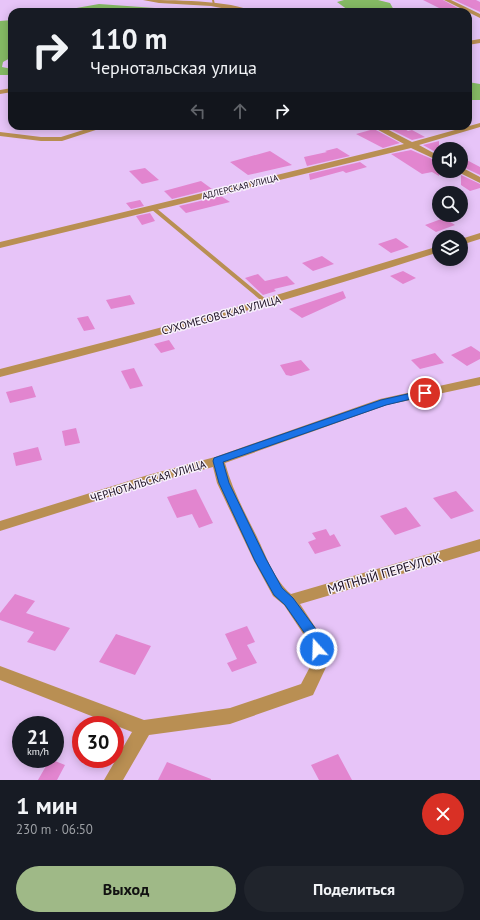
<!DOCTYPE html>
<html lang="ru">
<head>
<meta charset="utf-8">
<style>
	:root { --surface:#171b24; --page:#20242c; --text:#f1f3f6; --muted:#9ea1a6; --accent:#9fb987 }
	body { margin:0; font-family:"PT Sans",sans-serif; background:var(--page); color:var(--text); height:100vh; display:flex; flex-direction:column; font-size:15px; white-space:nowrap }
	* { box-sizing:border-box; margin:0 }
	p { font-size:13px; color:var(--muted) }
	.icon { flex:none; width:22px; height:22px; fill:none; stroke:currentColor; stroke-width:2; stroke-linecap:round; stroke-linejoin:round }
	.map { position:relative; height:780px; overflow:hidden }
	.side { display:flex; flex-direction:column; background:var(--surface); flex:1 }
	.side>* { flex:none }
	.guide { position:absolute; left:8px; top:8px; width:464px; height:122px; border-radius:12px; box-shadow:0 2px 10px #0003; background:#171b24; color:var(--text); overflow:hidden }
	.controls { position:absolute; left:432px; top:142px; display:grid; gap:8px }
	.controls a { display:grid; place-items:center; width:36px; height:36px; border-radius:50%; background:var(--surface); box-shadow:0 2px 10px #0003; font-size:20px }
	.speed { position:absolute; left:12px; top:716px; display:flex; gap:8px; font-size:20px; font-weight:700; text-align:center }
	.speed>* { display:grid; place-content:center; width:52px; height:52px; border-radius:50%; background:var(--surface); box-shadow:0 2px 10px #0003; line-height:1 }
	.speed small { font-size:10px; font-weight:400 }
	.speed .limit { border:6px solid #d22; background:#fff; color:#111 }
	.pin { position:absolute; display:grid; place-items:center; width:34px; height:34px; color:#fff; margin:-17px; border:2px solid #fff; border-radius:50%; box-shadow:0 1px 4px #0007 }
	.me { position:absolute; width:44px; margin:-22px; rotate:340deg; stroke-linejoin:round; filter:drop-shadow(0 0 3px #0008) }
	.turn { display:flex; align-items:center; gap:14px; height:84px; padding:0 16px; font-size:18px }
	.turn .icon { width:52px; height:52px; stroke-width:2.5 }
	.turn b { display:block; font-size:28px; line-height:34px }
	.lanes { display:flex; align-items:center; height:38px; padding:0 16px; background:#0003; justify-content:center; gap:20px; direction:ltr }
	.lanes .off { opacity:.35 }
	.round { display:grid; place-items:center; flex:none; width:42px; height:42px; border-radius:21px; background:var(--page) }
	.summary { display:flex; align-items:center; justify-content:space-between; height:68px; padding:0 16px }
	h1 { font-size:24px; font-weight:800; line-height:30px }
	.button { display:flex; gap:8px; margin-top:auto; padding:8px 16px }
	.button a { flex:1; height:46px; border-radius:24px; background:var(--accent); color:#111; font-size:16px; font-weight:800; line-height:46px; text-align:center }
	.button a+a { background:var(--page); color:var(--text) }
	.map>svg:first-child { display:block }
	.green { fill:#85ba64 }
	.building { fill:#e285cf }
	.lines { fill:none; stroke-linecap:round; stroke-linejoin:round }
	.lane { fill:#b98f53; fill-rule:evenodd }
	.street { fill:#b98f53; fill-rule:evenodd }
	.route { fill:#1a73e8; stroke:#114b97 }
	.labels { text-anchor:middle; stroke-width:3; stroke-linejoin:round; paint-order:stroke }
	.far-street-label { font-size:9px; fill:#180c1e; stroke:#f8f1fc }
	.street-label { font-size:11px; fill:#180c1e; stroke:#f8f1fc }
	.near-street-label { font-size:13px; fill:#180c1e; stroke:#f8f1fc }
</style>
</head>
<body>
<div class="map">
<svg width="480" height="780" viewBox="0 0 480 780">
	<rect width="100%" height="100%" fill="#e7c4f8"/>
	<path class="green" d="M344,0H378L390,3L395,12H358L348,10L337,2Z
		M99,4L155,8L172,12H54Z
		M12,20V57L3,62L2,67L12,69V75H0V21Z
		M468,82L480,84V100H468Z"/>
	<path class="building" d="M423,0H443L465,12H447Z
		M454,0H476L480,2V12Z
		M400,126L408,131L412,130L425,137L412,140L386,127Z
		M374,129L400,143L383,148L356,134Z
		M439,141V154L423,145Z
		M337,148L350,156L307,166L304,157L327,152L325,151Z
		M411,150L439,162V176L432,172L422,174L391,154Z
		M270,151L292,165L248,175L230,162Z
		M461,157L480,167V175L461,166Z
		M360,162L367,167L346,173L343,171L310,180L309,174Z
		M145,168L159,180L142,184L129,171Z
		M461,175L480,184V188L470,191L461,185Z
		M201,181L212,189L172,199L164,191Z
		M221,196L230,202L186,213L179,206Z
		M140,200L144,206L131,209L126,203Z
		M150,213L155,221L142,225L136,216Z
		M444,218L455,225L436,232L425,225Z
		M396,238L409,247L391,253L378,244Z
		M322,256L334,264L313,271L302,263Z
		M403,271L416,278L403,284L390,276Z
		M258,274L265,281L287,276L295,284L274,289L276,291L263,295L245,278Z
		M343,291L346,298L302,318L289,309Z
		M130,295L135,304L111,309L106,300Z
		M88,316L95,329L84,331L77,318Z
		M169,340L175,349L161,353L154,344Z
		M471,346L480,352V359L467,366L451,355Z
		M435,353L444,363L420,369L411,360Z
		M301,360L310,370L291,376L286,375L280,365Z
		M134,368L143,386L130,389L121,371Z
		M32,386L36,397L10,403L6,392Z
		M76,428L80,443L65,446L62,431Z
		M38,447L42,460L16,466L13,453Z
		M196,489L213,523L199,528L192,514L177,518L167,497Z
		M456,491L474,511L451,519L433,498Z
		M406,507L421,526L395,535L380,516Z
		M326,529L330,536L334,534L341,546L315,554L308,542L316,539L312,533Z
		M15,594L35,601L26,613L70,628L55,651L27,642L34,632L0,620V613Z
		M247,626L255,642L247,645L257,663L232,672L227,663L237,659L225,634Z
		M116,634L151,646L135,675L99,662Z
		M338,754L352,780H319L311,765Z
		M50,759L65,765L57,780H38Z
		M167,762L211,779V780H158Z"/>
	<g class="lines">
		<path class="lane" d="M212,0H214L215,5H213Z
			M151,207H155L268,301L269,302L268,303H264L151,209Z"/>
		<path class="street" d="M143,0C166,0 235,0 252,12H242L211,6L159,3Z
			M444,0H451L480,14V18Z
			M480,39V43L468,45V41Z
			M12,88V92L0,94V90Z
			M480,123V127L419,145L439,156V161L411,148L0,248V242L404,144L371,126H381L412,142Z
			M96,126H108L62,141H41L0,136V132L41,137H61Z
			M461,167L480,177V183L458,172L461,171Z
			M480,233V239L461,245V239Z
			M439,246V252C294,299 148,340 0,377V369L217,313Z
			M480,377V385L387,405L225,463C232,489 245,513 257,537C266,556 275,581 291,594L480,539V551L300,604L321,636L328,663L313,695L230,724L149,735L123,780H104L132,732L0,680V666L144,720L230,708L301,684L312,663L306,638L284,605L273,596L254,561L217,483L213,467L156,482L0,531V521L148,475L215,457L380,399Z"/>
	</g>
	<path class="route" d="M425,390L428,391L430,393L428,395L386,405L223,462L229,483L266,559L282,588L293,598L318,632L323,649L321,653L317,655L312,653L308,638L285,605L274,595L255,561L219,483L213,461L214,458L381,400Z"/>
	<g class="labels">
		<g class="far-street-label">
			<text transform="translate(240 187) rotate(-14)" y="3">АДЛЕРСКАЯ УЛИЦА</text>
		</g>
		<g class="street-label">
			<text transform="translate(221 315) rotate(-15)" y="4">СУХОМЕСОВСКАЯ УЛИЦА</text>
			<text transform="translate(148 481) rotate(-17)" y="4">ЧЕРНОТАЛЬСКАЯ УЛИЦА</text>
		</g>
		<g class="near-street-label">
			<text transform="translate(384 573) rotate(-16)" y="5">МЯТНЫЙ ПЕРЕУЛОК</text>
		</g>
	</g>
</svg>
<div class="controls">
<a><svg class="icon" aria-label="sound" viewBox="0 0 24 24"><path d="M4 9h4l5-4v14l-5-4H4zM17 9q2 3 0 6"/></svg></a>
<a><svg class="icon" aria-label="search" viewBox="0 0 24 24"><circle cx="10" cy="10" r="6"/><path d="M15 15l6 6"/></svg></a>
<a><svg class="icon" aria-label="layers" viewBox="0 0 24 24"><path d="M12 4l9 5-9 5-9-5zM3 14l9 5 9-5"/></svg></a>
</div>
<div class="speed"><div>21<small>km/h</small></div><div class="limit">30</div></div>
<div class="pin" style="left:425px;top:393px;background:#d93025"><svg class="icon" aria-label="arrive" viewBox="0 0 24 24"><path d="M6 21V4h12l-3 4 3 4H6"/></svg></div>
<svg class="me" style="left:317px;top:649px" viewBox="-20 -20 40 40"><circle r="17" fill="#1a73e8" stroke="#fff" stroke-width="3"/><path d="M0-11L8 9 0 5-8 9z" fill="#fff"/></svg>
<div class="guide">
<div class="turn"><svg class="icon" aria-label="right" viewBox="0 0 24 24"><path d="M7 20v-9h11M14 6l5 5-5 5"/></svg><div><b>110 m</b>Чернотальская улица</div></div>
<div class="lanes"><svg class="icon off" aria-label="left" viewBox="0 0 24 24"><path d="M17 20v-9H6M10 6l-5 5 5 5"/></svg><svg class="icon off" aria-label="ahead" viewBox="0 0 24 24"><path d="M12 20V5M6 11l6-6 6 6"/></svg><svg class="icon" aria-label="right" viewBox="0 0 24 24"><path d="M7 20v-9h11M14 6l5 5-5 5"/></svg></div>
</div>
</div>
<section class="side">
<div class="summary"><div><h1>1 мин</h1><p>230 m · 06:50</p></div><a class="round" style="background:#d93025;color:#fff"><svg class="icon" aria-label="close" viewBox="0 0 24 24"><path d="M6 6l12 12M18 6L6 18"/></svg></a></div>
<div class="button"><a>Выход</a><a>Поделиться</a></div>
</section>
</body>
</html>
